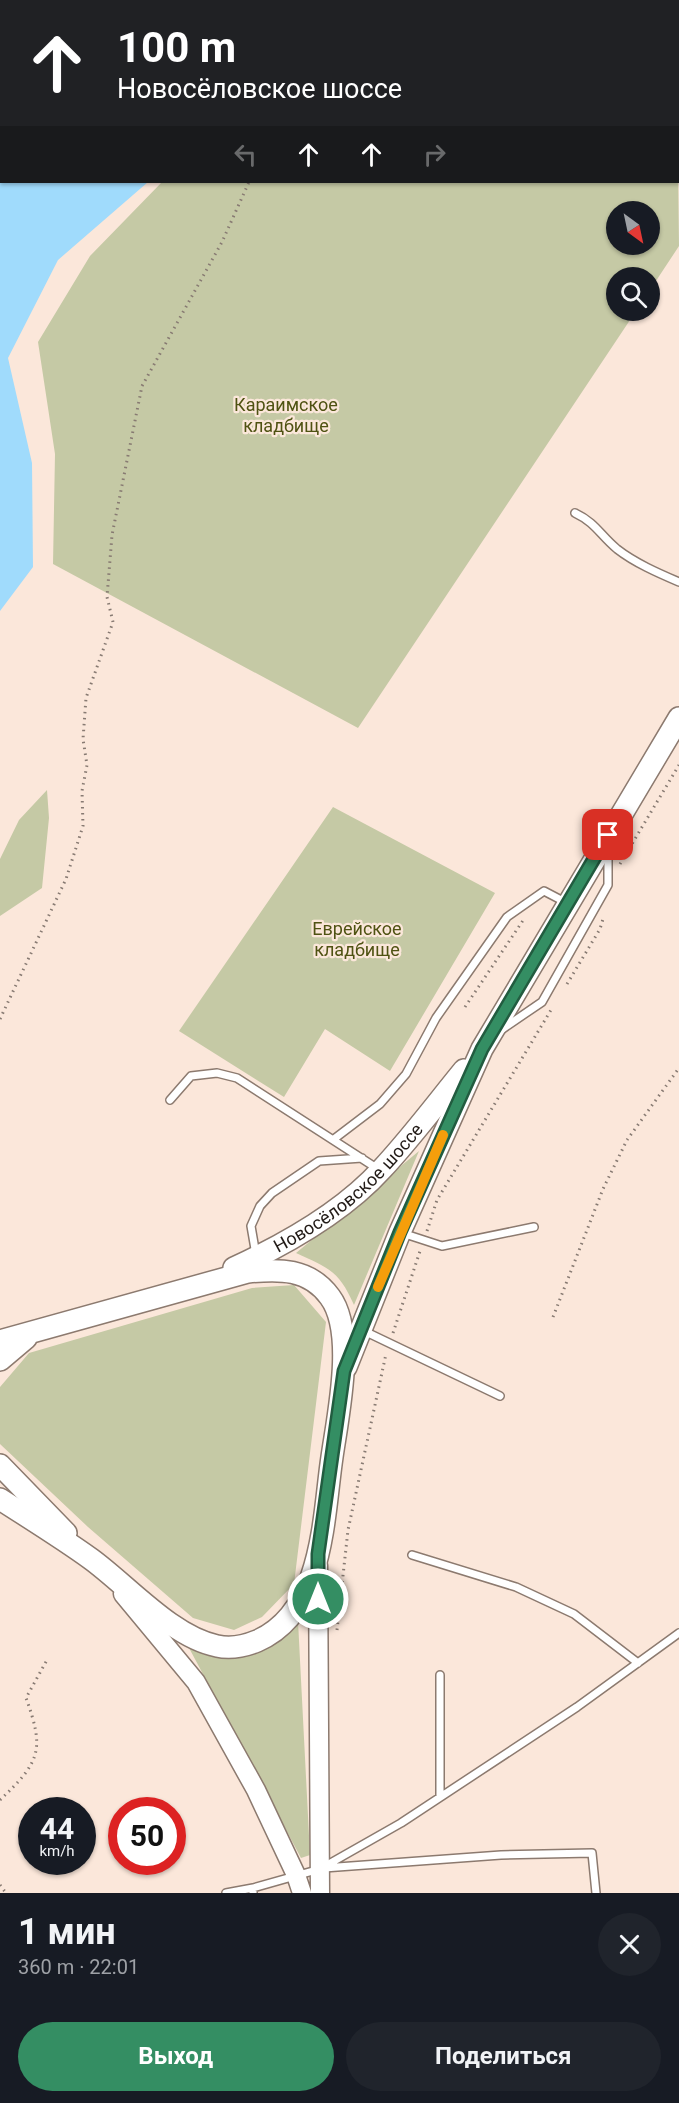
<!DOCTYPE html>
<html lang="ru">
<head>
<meta charset="utf-8">
<style>
	:root { --surface:#171b24; --page:#20242c; --text:#f1f3f6; --muted:#9ea1a6; --accent:#348e63 }
	body { margin:0; font-family:Roboto,sans-serif; background:var(--page); color:var(--text); height:100vh; display:flex; flex-direction:column; font-size:22px; white-space:nowrap }
	* { box-sizing:border-box; margin:0 }
	p { font-size:20px; color:var(--muted) }
	.icon { flex:none; width:33px; height:33px; fill:none; stroke:currentColor; stroke-width:2; stroke-linecap:round; stroke-linejoin:round }
	.map { position:relative; height:1893px; overflow:hidden }
	.panel { display:flex; flex-direction:column; background:var(--surface); flex:1 }
	.panel>* { flex:none }
	.hud { position:absolute; left:0px; top:0px; width:680px; height:183px; box-shadow:0 2px 4px #0004; background:#202124; color:#fff; overflow:hidden }
	.needle { width:39px; rotate:147deg }
	.fabs { position:absolute; left:606px; top:201px; display:grid; gap:12px }
	.fabs a { display:grid; place-items:center; width:54px; height:54px; border-radius:50%; background:var(--surface); box-shadow:0 2px 4px #0004; font-size:30px }
	.speed { position:absolute; left:18px; top:1797px; display:flex; gap:12px; font-size:30px; font-weight:700; text-align:center }
	.speed>* { display:grid; place-content:center; width:78px; height:78px; border-radius:50%; background:var(--surface); box-shadow:0 2px 4px #0004; line-height:1 }
	.speed small { font-size:15px; font-weight:400 }
	.speed .limit { border:9px solid #d22; background:#fff; color:#111 }
	.pin { position:absolute; display:grid; place-items:center; width:51px; height:51px; color:#fff; margin:-26px; border-radius:12px; box-shadow:0 3px 9px #0006 }
	.me { position:absolute; width:66px; margin:-33px; rotate:0deg; stroke-linejoin:round; filter:drop-shadow(0 0 4px #0008) }
	.turn { display:flex; align-items:center; gap:21px; height:126px; padding:0 18px; font-size:27px }
	.turn .icon { width:78px; height:78px; stroke-width:2.5 }
	.turn b { display:block; font-size:42px; line-height:51px }
	.lanes { display:flex; align-items:center; height:57px; padding:0 18px; background:#0003; justify-content:center; gap:30px; direction:ltr }
	.lanes .off { opacity:.35 }
	.round { display:grid; place-items:center; flex:none; width:63px; height:63px; border-radius:32px; background:var(--page) }
	.overview { display:flex; align-items:center; justify-content:space-between; height:102px; padding:0 18px }
	h1 { font-size:36px; font-weight:700; line-height:45px }
	.primary-button { display:flex; gap:12px; margin-top:auto; padding:12px 18px }
	.primary-button a { flex:1; height:69px; border-radius:36px; background:var(--accent); color:#fff; font-size:24px; font-weight:700; line-height:69px; text-align:center }
	.primary-button a+a { background:var(--page); color:var(--text) }
	.map>svg:first-child { display:block }
	.green { fill:#c5c9a5; fill-rule:evenodd }
	.water { fill:#a0dbfc }
	.lines { fill:none; stroke-linecap:round; stroke-linejoin:round }
	.service-casing { stroke:#8c7a6f; stroke-width:10 }
	.secondary-casing { stroke:#8c7a6f; stroke-width:21 }
	.primary-casing { stroke:#8c7a6f; stroke-width:24 }
	.path { stroke:#877a72; stroke-width:3; stroke-dasharray:1.5 4.5; stroke-linecap:butt }
	.service { stroke:#fff; stroke-width:7 }
	.secondary { stroke:#fff; stroke-width:18 }
	.primary { stroke:#fff; stroke-width:21 }
	.rail { stroke:#766a63; stroke-width:4.5; stroke-dasharray:12 6; stroke-linecap:butt }
	.route-casing { stroke:#225c40; stroke-width:15 }
	.route { stroke:#348e63; stroke-width:10 }
	.slow { stroke:#f59e0b; stroke-width:10 }
	.labels { text-anchor:middle; stroke-width:4.5; stroke-linejoin:round; paint-order:stroke }
	.park-label { font-size:18px; fill:#4f5212; stroke:#fbe7da }
	.street-label { font-size:18px; fill:#221b17; stroke:#fbe7da }
</style>
</head>
<body>
<div class="map">
<svg width="679" height="1893" viewBox="0 0 679 1893">
	<rect width="100%" height="100%" fill="#fbe7da"/>
	<path class="green" d="M678,163L679,246L650,290V278H616V310L636,311L358,728L53,564L55,454L38,342L90,256L162,182H678ZM616,212H650V244H616Z
		M47,790L49,818L42,888L0,916V859L19,820Z
		M333,807L495,893L390,1071L325,1029L284,1097L179,1031Z
		M419,1151L354,1305C339,1271 329,1268 296,1253Z
		M294,1285L326,1322L294,1584L262,1617L234,1630L193,1618L88,1527L0,1444V1387L29,1353L252,1288Z
		M298,1621L310,1855L301,1858L188,1646L229,1657L271,1647Z"/>
	<path class="water" d="M0,0H240L2,2V182H148L58,260L8,358L32,463L33,567L0,611Z"/>
	<g class="lines">
		<g class="service-casing">
			<path id="service" d="M575,513C596,523 600,535 617,549C635,563 658,573 679,582
				M501,1030L542,1002L608,885V849
				M170,1100L191,1076L217,1073L237,1078L378,1169
				M334,1139L380,1104L406,1074L436,1018L507,917L544,891L565,902
				M402,1233L442,1246L534,1227
				M256,1255L251,1226L260,1206L272,1193L319,1161L362,1158
				M364,1331L500,1396
				M412,1555L516,1587L574,1614L638,1663
				M440,1675V1797
				M324,1868L501,1855L592,1853L596,1893
				M226,1893L253,1888
				M253,1893V1888L320,1869L401,1823L577,1707L679,1633"/>
		</g>
		<g class="secondary-casing">
			<path id="secondary" d="M318,1565L320,1893
				M123,1594L196,1682L256,1790L296,1875L302,1893"/>
		</g>
		<g class="primary-casing">
			<g id="primary">
				<path id="s1" d="M234,1268C286,1244 343,1212 382,1169C411,1138 437,1103 464,1070"/>
				<path d="M0,1341L248,1272C279,1269 309,1268 330,1297C356,1332 338,1415 332,1457C323,1518 324,1612 257,1641C245,1646 230,1649 217,1646C172,1637 128,1586 91,1559C62,1538 31,1519 0,1499"/>
				<path d="M0,1360L26,1338"/>
				<path d="M346,1367L400,1232L482,1049L679,718"/>
				<path d="M0,1465L66,1533"/>
			</g>
		</g>
		<path class="path" d="M490,0L492,2
			M614,0L616,2
			M662,0L664,2
			M319,2L320,0
			M678,13H679
			M678,45H679
			M678,139L679,140
			M620,864L679,765
			M567,984L600,929L603,919
			M465,1007L524,919
			M0,1019L66,879L83,826L82,791L87,765L83,739L86,698L113,622L107,597L112,535L142,386L222,242L249,182
			M427,1231L437,1200L551,1010
			M553,1317L603,1189L627,1140L679,1068
			M393,1333L421,1248
			M337,1630L348,1530L386,1354
			M0,1800C40,1762 45,1750 26,1698L47,1660
			M0,1885L6,1893"/>
		<use href="#service" class="service"/>
		<use href="#secondary" class="secondary"/>
		<use href="#primary" class="primary"/>
		<path class="rail" d="M564,0L566,2
			M678,84L679,85"/>
	</g>
	<g class="lines">
		<g class="route-casing">
			<path id="route" d="M318,1599V1554L344,1371L400,1232L482,1049L608,835"/>
		</g>
		<use href="#route" class="route"/>
		<path class="slow" d="M378,1287L443,1135"/>
	</g>
	<g class="labels">
		<g class="park-label">
			<text x="286" y="411">Караимское<tspan x="286" dy="21">кладбище</tspan></text>
			<text x="357" y="935">Еврейское<tspan x="357" dy="21">кладбище</tspan></text>
		</g>
		<g class="street-label">
			<text dy="6" stroke="none"><textPath href="#s1" startOffset="141">Новосёловское шоссе</textPath></text>
		</g>
	</g>
</svg>
<div class="fabs">
<a><svg class="needle" viewBox="-14 -14 28 28"><path d="M0-13l5 13h-10z" fill="#e53935"/><path d="M0 13l5-13h-10z" fill="#9ea1a6"/></svg></a>
<a><svg class="icon" aria-label="search" viewBox="0 0 24 24"><circle cx="10" cy="10" r="6"/><path d="M15 15l6 6"/></svg></a>
</div>
<div class="speed"><div>44<small>km/h</small></div><div class="limit">50</div></div>
<div class="pin" style="left:608px;top:835px;background:#d93025"><svg class="icon" aria-label="arrive" viewBox="0 0 24 24"><path d="M6 21V4h12l-3 4 3 4H6"/></svg></div>
<svg class="me" style="left:318px;top:1599px" viewBox="-20 -20 40 40"><circle r="17" fill="#348e63" stroke="#fff" stroke-width="3"/><path d="M0-11L8 9 0 5-8 9z" fill="#fff"/></svg>
<div class="hud">
<div class="turn"><svg class="icon" aria-label="ahead" viewBox="0 0 24 24"><path d="M12 20V5M6 11l6-6 6 6"/></svg><div><b>100 m</b>Новосёловское шоссе</div></div>
<div class="lanes"><svg class="icon off" aria-label="left" viewBox="0 0 24 24"><path d="M17 20v-9H6M10 6l-5 5 5 5"/></svg><svg class="icon" aria-label="ahead" viewBox="0 0 24 24"><path d="M12 20V5M6 11l6-6 6 6"/></svg><svg class="icon" aria-label="ahead" viewBox="0 0 24 24"><path d="M12 20V5M6 11l6-6 6 6"/></svg><svg class="icon off" aria-label="right" viewBox="0 0 24 24"><path d="M7 20v-9h11M14 6l5 5-5 5"/></svg></div>
</div>
</div>
<section class="panel">
<div class="overview"><div><h1>1 мин</h1><p>360 m · 22:01</p></div><a class="round"><svg class="icon" aria-label="close" viewBox="0 0 24 24"><path d="M6 6l12 12M18 6L6 18"/></svg></a></div>
<div class="primary-button"><a>Выход</a><a>Поделиться</a></div>
</section>
</body>
</html>
